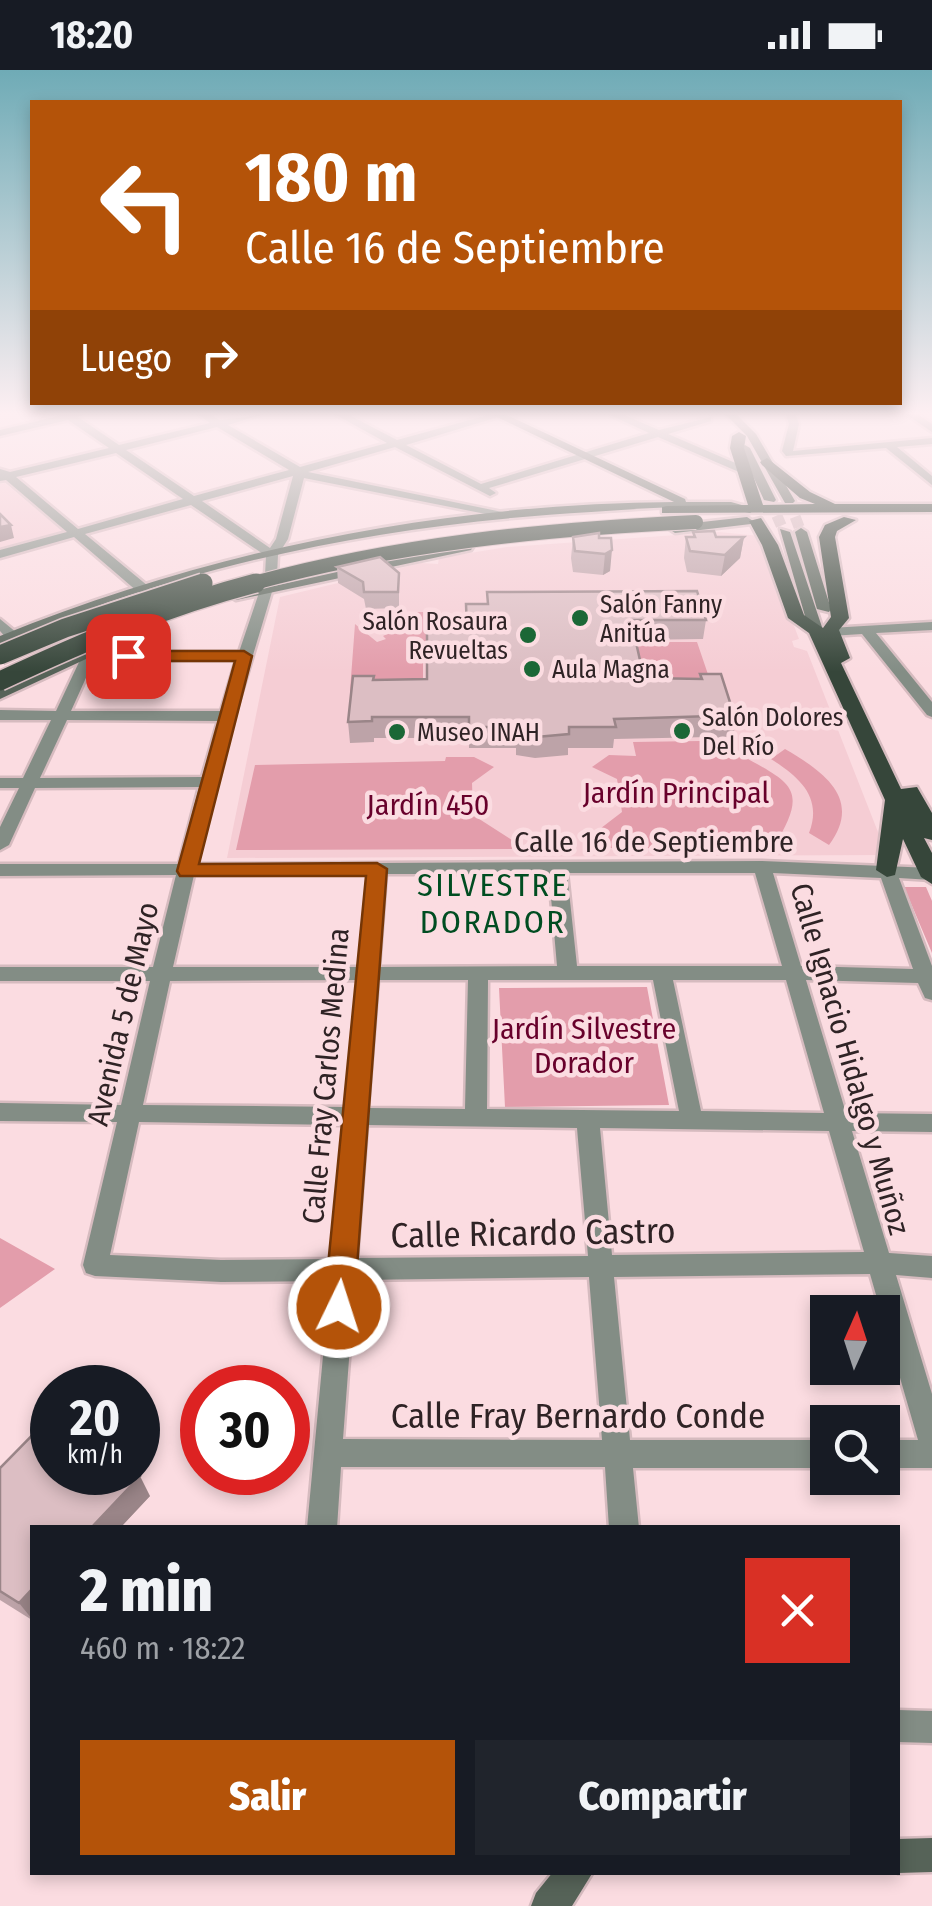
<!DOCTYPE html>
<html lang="es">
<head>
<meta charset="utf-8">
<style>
	:root { --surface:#171b24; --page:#20242c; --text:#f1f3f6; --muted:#9ea1a6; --accent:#b45309 }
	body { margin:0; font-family:"Fira Sans Condensed",sans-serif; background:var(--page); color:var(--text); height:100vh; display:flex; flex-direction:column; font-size:38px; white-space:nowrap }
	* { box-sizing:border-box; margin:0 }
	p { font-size:32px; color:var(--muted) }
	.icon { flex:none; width:55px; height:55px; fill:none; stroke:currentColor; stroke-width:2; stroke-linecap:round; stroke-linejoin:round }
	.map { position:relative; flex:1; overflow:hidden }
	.side { position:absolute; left:30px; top:1455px; width:870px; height:350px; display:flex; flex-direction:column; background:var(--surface); border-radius:0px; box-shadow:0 5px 15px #0003 }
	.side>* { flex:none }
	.guide { position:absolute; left:30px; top:30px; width:872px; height:305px; border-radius:0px; box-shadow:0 5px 15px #0003; background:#b45309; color:#fff; overflow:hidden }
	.needle { width:65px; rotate:3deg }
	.buttons { position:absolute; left:810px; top:1225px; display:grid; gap:20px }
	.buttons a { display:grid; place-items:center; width:90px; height:90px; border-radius:0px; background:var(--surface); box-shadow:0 5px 15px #0003; font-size:50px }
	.speed { position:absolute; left:30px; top:1295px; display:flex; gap:20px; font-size:50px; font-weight:700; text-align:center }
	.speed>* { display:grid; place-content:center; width:130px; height:130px; border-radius:50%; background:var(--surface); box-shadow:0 5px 15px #0003; line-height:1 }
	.speed small { font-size:25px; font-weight:400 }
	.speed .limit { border:15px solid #d22; background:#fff; color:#111 }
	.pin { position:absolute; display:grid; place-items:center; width:85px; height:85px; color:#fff; margin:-42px; border-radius:20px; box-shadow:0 5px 15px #0006 }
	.me { position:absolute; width:110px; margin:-55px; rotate:4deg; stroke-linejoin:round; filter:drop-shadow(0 0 8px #0008) }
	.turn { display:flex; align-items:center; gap:35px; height:210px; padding:0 50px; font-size:45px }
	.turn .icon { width:130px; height:130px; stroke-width:2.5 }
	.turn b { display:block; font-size:70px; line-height:85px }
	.then { display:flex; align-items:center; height:95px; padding:0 50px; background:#0003; gap:20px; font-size:38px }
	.round { display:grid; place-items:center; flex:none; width:105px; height:105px; border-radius:0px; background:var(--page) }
	.overview { display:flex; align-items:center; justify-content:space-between; height:170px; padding:0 50px }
	h1 { font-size:60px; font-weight:800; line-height:75px }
	.primary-button { display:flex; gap:20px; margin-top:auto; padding:20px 50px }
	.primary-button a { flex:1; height:115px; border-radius:0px; background:var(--accent); color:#fff; font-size:40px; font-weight:800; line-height:115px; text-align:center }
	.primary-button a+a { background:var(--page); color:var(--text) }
	.status { display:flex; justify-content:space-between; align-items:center; height:70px; padding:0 50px; background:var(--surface); direction:ltr }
	.status svg { height:28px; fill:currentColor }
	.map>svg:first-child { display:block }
	.built { fill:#f5cdd4 }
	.green { fill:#e39dab }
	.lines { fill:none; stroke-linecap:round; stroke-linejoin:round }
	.secondary-tunnel { stroke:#d2b7bb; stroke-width:11; stroke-dasharray:11 6; stroke-linecap:butt }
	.street-casing { stroke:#d6bbbf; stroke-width:5 }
	.secondary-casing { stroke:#d6bbbf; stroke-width:5 }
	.primary-casing { stroke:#d6bbbf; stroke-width:5 }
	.street { fill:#838d85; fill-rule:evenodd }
	.secondary { fill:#566358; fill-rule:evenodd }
	.primary { fill:#36463a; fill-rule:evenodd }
	.primary-bridge-far1-casing { stroke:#d6bbbf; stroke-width:16; stroke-linecap:butt }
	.primary-bridge-casing { stroke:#d6bbbf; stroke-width:22; stroke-linecap:butt }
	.primary-bridge-far1 { stroke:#36463a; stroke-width:14 }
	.primary-bridge { stroke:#36463a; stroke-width:19 }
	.wall { fill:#bda3a8 }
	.shaded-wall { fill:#9a8588 }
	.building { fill:#dcbec3; stroke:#9a8588; stroke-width:2.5 }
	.route { fill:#b45309; stroke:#753606; stroke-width:2.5 }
	.poi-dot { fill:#1b6736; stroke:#fbdce1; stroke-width:4 }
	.labels { text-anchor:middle; stroke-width:9; stroke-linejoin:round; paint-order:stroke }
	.far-poi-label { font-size:25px; fill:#2f2325; stroke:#fbdce1; text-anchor:start }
	.park-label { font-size:30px; fill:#68002b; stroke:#fbdce1 }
	.street-label { font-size:30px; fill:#2f2325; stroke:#fbdce1 }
	.neighbourhood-label { font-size:32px; letter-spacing:2.5px; fill:#004d21; stroke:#fbdce1 }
	.near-street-label { font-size:35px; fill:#2f2325; stroke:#fbdce1 }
</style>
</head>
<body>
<div class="status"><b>18:20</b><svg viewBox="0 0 49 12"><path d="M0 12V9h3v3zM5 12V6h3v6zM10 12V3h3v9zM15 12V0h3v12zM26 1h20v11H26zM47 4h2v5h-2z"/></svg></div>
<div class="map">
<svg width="932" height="1836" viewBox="0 0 932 1836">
	<rect width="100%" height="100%" fill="#fbdce1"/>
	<path class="built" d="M5,413L64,462L0,480V414Z
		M719,462L760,466L799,569L792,571L794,577L807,581L887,785L227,788L280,527L421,493L438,494L439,488L507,477Z"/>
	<path class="green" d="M370,542H442L441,575H423V624L350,621L355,554L377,572L386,569L383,566L389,563L385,560L391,557Z
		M634,572H697L714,622L647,627Z
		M700,671L702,675H734L737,683C793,714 810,718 773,778H594L592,765L622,742L617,709L592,697L609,685L636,686L633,672Z
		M785,679C824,702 863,729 829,775L809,763C823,727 799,707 771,689Z
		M446,687H474L494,697L472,713L473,745L512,770V779L236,780L255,695L445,691Z
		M904,817H926L932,831V883Z
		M647,917L669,1035L505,1037L499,918Z
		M0,1168L55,1199L0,1238Z"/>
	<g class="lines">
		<path class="secondary-tunnel" d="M770,430L784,462
			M789,431L801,462"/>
		<g class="street-casing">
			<path id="street" d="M62,345H81L78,347L119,375L210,353L199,345H211L220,350L260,345L228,355L300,397L387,373L336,345H349L397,370L488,345H505L406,375L481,414L649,363L610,345H624L659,360L711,347V351L668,364L747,398V402H739L658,367L489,418L496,423L490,426L395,377L308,402L507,443L501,447L304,408L288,469L278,485L277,505L226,675L197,794L762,791L932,798V810L899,808L932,896V930L925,928L918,913L806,910L846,1043L932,1044V1062L852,1061L889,1183L932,1186V1208L896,1205L932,1324V1398H882V1370H918L870,1204L614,1207L630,1370H828V1398H633L639,1458H609L605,1397H341L337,1458H307L330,1211L221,1212L95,1206L86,1203L83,1195L117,1052L0,1051V1033L121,1035L150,911H0V897H153L176,805L0,806V794H179L199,717L35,718L9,775L0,780V757L19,718H0V708H23L51,650H0V640L56,641L80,590L73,586L80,582H239L265,505L266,486L191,435L85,464L148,516V522H138L74,467L0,488V480L67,462L6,410L0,411V399L10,402L109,378L68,350L0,366V360ZM217,357L289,400L194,426L126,380ZM116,383L183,429L78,459L16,407ZM293,406L276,469L270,478L202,431ZM94,590H236L221,641H71ZM67,650L218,651L202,707L40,708ZM567,803H755L782,896H577ZM773,803L881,808L913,899L801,896ZM368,804L359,897H173L194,805ZM386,804H549L557,896L379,897ZM358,910L346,1037L143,1035L170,911ZM378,910H468L465,1039L368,1038ZM488,910H653L679,1041L487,1039ZM673,910H786L824,1043L701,1041ZM139,1052L344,1055L332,1189L221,1190L110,1185ZM367,1055L577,1058L588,1186L357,1188ZM600,1058L829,1061L864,1182L612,1185ZM589,1207L602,1370L343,1369L355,1210Z
				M786,345H796L799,354L793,381L932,368V374L897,377L932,406V415L886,378L786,386L782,381L789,354Z
				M907,345H919L932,354V362Z
				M0,549L17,563V569H7L0,561Z
				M932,552V560L876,563L932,632V647L927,645L862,564L830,566L823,562L830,558Z
				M898,1640L932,1641V1673L898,1672Z"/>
		</g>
		<g class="secondary-casing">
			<path id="secondary" d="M493,345H507L685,429L686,432H731L756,439L750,443C700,432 642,439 591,442C452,450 312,471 179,510C147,519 115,529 85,541C57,552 29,567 0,575V566C215,479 442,434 674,432Z
				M726,345H737L756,364L795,431L793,433H785L747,366Z
				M745,375L750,378L776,430L774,432L764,430L740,378Z
				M747,447L753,451L751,454L675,463L669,459L675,455Z
				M801,458L807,462L831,539L829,542L817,539L795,462Z
				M780,459L790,462L823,560L821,563L809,560Z
				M467,473L473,477L471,480L236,530L229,526Z
				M124,562L131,566L129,569L0,629V619Z
				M932,1768V1802L898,1803L896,1802L898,1769Z
				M553,1802H593L572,1836H531L536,1823Z"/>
		</g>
		<g class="primary-casing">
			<path id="primary" d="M739,362L746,366L744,378L763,435L815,434L800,428L762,395L760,392L767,388L810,422L835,434H932V442L662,443V437L667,436L748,435L730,378L732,366Z
				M844,447L856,450L837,461L835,467L849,548L839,560L850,588L841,593L901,719L917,717L932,743V770L924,768L932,783V814L921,807L903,769L895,805L887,807L876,800L885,730L809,563L788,548L762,475L749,451L761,448L778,475L804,545L823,558L831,547L819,467L825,455Z"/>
		</g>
		<use href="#street" class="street"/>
		<use href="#secondary" class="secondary"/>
		<use href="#primary" class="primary"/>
		<g class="primary-bridge-far1-casing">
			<path id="primary-bridge-far1" d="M196,515L203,513
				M247,515C394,474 544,459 696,452"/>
		</g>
		<g class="primary-bridge-casing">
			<path id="primary-bridge" d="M0,585L65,558L203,513
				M0,611C83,572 167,536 256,513"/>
		</g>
		<use href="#primary-bridge-far1" class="primary-bridge-far1"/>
		<use href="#primary-bridge" class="primary-bridge"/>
	</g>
	<path class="wall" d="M693,462L716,467H744L740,488L721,506L687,502L684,488L686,467H693Z
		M573,467L611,468L610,501L603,505L573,502L571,488Z
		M337,497L399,503V538L366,539L364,529L338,513Z
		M487,522L706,550L703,569L636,570L644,608L699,609L700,604L736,651L732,672H711L710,667L614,669L613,678H568V685L535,688L516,685V678H469V668H374V672L350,673L348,652L374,610L427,609L487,534Z
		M0,1398L150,1426L120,1458H32V1550L0,1530Z"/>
	<path class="shaded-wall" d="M11,455L14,468L0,472V457Z
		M744,467L740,488L721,506L725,485Z
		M612,480L610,501L603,505L605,484Z
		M140,1406L150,1426L120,1458H91Z
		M32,1519V1549L19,1533Z"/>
	<path class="building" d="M0,444L11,455L0,457Z
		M714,461L716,467H744L725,485L690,481L686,467H695L693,462Z
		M599,463V468H611L612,480L605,484L575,481L573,467Z
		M380,487L399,503L398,522H364L363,512L337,497Z
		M697,521L706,550H631L644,608L702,609L700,604H721L736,651H715L713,646L614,649L616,657H569V664L536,667L517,664L516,657H469V647H372V651L348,652L353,606H374L373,610L427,609V560H467L466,534H488L487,522Z
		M52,1345V1402H136L140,1406L91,1458H32V1519L19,1533L0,1521V1398Z"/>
	<linearGradient id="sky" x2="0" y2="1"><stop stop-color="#6fabb6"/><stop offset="0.57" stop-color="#fdeff2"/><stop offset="1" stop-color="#fdeff2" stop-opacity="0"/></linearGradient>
	<rect width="932" height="602" fill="url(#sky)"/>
	<path class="route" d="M244,581L252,586L199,794L377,793L387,799L354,1237L349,1246L339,1250L329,1246L324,1237L366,806H180L177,801L235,591H128L120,586L128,581Z"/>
	<g class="poi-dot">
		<circle cx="580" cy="548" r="10"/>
		<circle cx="528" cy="565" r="10"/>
		<circle cx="532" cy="599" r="10"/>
		<circle cx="682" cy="661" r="10"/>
		<circle cx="397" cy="662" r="10"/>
	</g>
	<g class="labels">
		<g class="far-poi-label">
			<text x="600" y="543">Salón Fanny<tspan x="600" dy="29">Anitúa</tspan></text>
			<text x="508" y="560" text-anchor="end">Salón Rosaura<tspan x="508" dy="29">Revueltas</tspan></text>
			<text x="552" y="608">Aula Magna</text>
			<text x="702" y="656">Salón Dolores<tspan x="702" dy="29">Del Río</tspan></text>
			<text x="417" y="671">Museo INAH</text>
		</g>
		<g class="park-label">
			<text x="676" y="733">Jardín Principal</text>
			<text x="428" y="745">Jardín 450</text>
			<text x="584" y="969">Jardín Silvestre<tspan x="584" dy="34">Dorador</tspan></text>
		</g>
		<g class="street-label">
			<text x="654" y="782">Calle 16 de Septiembre</text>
			<text transform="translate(123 944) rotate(-77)" y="10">Avenida 5 de Mayo</text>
			<text transform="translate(850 989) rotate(74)" y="10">Calle Ignacio Hidalgo y Muñoz</text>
			<text transform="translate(326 1006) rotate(-85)" y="10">Calle Fray Carlos Medina</text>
		</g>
		<g class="neighbourhood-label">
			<text x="493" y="826">SILVESTRE<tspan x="493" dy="37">DORADOR</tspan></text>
		</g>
		<g class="near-street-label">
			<text transform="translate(533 1163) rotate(-1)" y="12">Calle Ricardo Castro</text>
			<text x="578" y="1358">Calle Fray Bernardo Conde</text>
		</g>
	</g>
</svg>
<div class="buttons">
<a><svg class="needle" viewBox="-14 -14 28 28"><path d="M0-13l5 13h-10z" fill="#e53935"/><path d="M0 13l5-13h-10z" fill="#9ea1a6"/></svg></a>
<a><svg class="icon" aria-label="search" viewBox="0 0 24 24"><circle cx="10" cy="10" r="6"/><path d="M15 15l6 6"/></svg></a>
</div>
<div class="speed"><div>20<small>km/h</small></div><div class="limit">30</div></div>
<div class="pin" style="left:128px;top:586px;background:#d93025"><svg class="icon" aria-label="arrive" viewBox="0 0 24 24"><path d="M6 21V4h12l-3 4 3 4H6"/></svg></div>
<svg class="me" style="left:339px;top:1237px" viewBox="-20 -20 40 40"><circle r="17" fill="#b45309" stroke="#fff" stroke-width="3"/><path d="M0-11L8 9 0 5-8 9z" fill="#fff"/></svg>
<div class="guide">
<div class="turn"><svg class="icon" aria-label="left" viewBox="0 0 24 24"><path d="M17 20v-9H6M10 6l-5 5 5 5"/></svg><div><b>180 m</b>Calle 16 de Septiembre</div></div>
<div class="then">Luego<svg class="icon" aria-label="right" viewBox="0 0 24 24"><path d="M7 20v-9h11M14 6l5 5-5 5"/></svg></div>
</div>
<section class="side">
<div class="overview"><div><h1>2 min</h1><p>460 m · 18:22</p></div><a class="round" style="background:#d93025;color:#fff"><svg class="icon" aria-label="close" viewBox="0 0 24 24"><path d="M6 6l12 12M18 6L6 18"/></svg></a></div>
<div class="primary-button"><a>Salir</a><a>Compartir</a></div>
</section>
</div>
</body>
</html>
